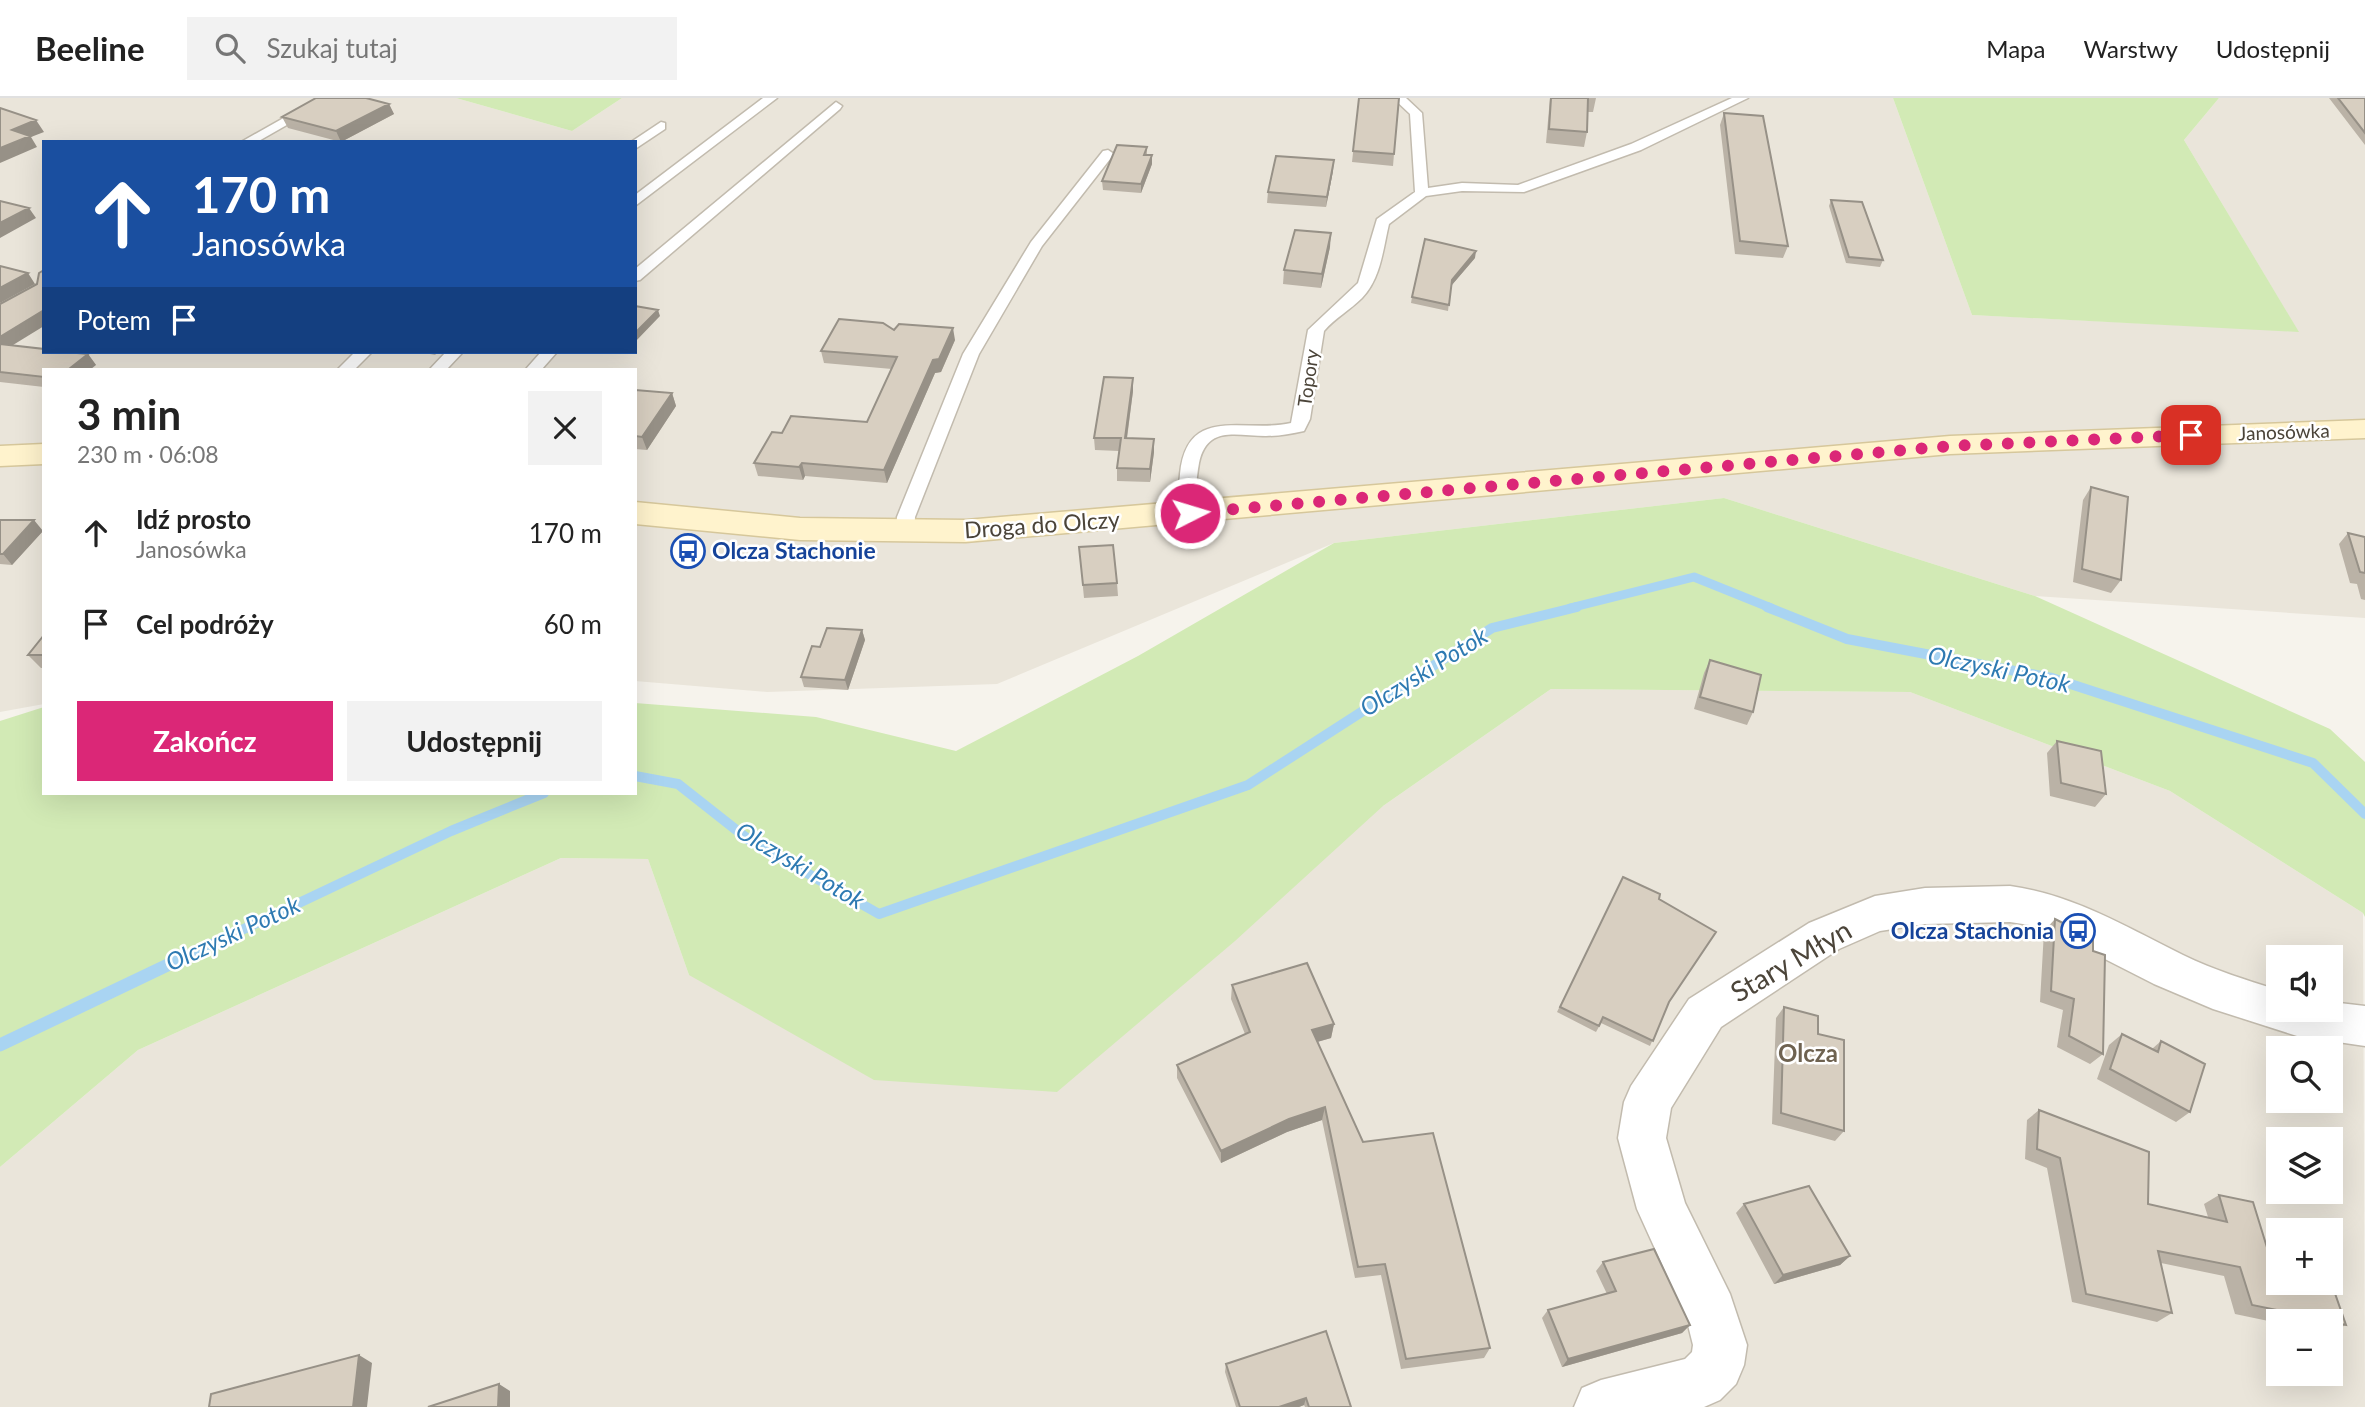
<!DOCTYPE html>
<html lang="pl">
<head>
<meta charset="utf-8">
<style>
	:root { --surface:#fff; --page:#f2f2f2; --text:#222; --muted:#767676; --line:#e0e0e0; --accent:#db2777 }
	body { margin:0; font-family:Lato,sans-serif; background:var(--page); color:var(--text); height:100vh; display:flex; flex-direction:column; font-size:26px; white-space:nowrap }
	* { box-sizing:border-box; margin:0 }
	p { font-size:23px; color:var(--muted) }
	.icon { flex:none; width:38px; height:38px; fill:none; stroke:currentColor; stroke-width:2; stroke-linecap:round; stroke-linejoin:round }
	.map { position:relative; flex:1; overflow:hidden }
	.details { position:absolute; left:42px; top:270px; width:595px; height:427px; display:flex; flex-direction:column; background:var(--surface); border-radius:0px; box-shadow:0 7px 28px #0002 }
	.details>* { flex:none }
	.top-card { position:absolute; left:42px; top:42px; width:595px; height:214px; border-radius:0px; box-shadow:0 7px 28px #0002; background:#1a4fa0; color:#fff; overflow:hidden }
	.tools { position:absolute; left:2266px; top:847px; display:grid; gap:14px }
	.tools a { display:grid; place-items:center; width:77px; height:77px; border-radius:0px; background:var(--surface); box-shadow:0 7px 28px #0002; font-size:35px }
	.pin { position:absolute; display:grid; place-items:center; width:60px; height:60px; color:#fff; margin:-30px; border-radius:14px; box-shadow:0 4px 10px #0006 }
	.me { position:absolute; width:77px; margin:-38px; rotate:85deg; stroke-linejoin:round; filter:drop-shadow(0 0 5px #0008) }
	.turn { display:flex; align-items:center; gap:24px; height:147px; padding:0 35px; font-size:32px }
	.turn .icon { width:91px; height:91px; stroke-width:2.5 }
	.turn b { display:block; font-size:49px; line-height:60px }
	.then { display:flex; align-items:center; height:66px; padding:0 35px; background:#0003; gap:14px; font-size:26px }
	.round { display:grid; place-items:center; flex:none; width:74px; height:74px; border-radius:0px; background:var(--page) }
	.headline { display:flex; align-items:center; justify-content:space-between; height:119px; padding:0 35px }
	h1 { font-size:42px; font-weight:700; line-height:52px }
	.cta { display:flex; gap:14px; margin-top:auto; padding:14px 35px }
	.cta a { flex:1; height:80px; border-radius:0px; background:var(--accent); color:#fff; font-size:28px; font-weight:700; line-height:80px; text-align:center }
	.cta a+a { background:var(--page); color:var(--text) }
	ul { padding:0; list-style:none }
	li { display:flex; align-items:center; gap:21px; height:91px; padding:0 35px }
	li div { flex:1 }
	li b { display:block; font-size:26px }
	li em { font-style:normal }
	header { display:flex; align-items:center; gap:42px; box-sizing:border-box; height:98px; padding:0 35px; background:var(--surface); border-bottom:2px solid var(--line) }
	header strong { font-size:33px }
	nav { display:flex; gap:38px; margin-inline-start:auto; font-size:24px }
	.search { width:490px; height:63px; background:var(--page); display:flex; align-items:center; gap:18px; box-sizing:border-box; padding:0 24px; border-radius:0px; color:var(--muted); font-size:26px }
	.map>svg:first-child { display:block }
	.residential { fill:#eae5da; fill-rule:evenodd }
	.green { fill:#d2eab5 }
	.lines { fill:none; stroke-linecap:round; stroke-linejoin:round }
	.stream-far2 { stroke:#a9d4f2; stroke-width:9 }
	.stream-far1 { stroke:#a9d4f2; stroke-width:10 }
	.stream { stroke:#a9d4f2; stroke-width:13 }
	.lane-casing { stroke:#c2bbae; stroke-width:3 }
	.street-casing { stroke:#c2bbae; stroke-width:3 }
	.secondary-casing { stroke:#d6c79b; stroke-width:3 }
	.lane { fill:#fff; fill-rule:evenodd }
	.street { fill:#fff; fill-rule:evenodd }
	.secondary { fill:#fff3cd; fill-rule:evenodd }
	.wall { fill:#bab2a6 }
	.shaded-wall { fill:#979187 }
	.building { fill:#d8cfc1; stroke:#979187; stroke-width:2 }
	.route { stroke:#db2777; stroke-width:12; stroke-dasharray:0 21.6 }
	.labels { text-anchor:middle; stroke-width:5; stroke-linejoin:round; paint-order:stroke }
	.far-street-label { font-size:19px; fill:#4b4439; stroke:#fff }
	.street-label { font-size:23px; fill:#4b4439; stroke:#fff }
	.transit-label { font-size:23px; font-weight:bold; fill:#164399; stroke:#fff; text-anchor:start }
	.water-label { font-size:24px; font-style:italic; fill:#2e7ab2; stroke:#fff }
	.neighbourhood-label { font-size:24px; font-weight:bold; fill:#6e6250; stroke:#fff }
	.near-street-label { font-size:28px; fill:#4b4439; stroke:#fff }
</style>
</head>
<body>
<header>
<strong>Beeline</strong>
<div class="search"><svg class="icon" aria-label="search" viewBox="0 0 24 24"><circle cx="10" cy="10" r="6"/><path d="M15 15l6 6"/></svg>Szukaj tutaj</div>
<nav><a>Mapa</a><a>Warstwy</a><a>Udostępnij</a></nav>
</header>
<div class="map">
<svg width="2365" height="1309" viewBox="0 0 2365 1309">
	<rect width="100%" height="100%" fill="#f6f3ec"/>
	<path class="residential" d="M0,0H456L572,33L622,0H1893L1972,217L2298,233L2184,42L2219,0H2365V520L2035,498L1724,400L1334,445L997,586L767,594L635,583V271H44V606L0,614ZM44,44H635V254H44Z
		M1551,591L1910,594L2170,693L2363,815L2365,1309H0V1069L138,952L561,760L648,761L689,877L1383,708ZM2278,859H2331V912H2278ZM2278,950H2331V1003H2278ZM2278,1041H2331V1094H2278ZM2278,1132H2331V1185H2278ZM2278,1223H2331V1276H2278Z"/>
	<path class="green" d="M456,0H622L572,33Z
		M1893,0H2219L2184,42L2299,234L1972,217Z
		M1724,400L2035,498L2330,631L2365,664V819L2363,815L2170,693L1910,594L1551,591L1383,708L1235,843L1057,994L874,982L689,877L648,761L561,760L138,952L0,1069V623L44,609V695H635V605L816,619L956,653L1138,558L1334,445Z"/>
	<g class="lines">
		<path class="stream-far2" d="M1570,510L1694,479L1771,510"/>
		<path class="stream-far1" d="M1767,509L1847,541L2052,580L2313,665L2365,716
			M635,678L678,686L749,742L879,816L1248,687L1492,530L1577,509
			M172,865L451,733L544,695"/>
		<path class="stream" d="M0,947L176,863"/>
		<g class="lane-casing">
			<path id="lane" d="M319,0H334L257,44H241Z
				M763,0H777L635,108V97Z
				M1393,0H1406L1422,15L1428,90L1462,85L1518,87L1631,46L1732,0H1748L1641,52L1524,94L1462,93L1426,98L1389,126C1383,151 1381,180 1362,200C1350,212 1335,220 1324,233L1310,321L1304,333C1291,336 1279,338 1266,338C1236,338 1207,327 1199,365C1196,381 1195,399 1199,415L1196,419H1184C1176,407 1179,390 1180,376C1187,305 1245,336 1291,325L1308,232L1358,185L1377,121L1415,94L1410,16Z
				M836,4L842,8L840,11L640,182L635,183V171Z
				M661,24L665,25V31L635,51V44H631Z
				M1108,52L1114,56L1042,148L979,256L915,419L914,434L905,440L899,438L896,434L897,419L963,256L1031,144L1103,53Z
				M355,254H372L355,271H338Z
				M446,254H463L447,271H430Z
				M541,254H557L542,271H526Z"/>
		</g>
		<g class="street-casing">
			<path id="street" d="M2010,788C2074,797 2126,829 2183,857C2214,872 2246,882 2278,892V912H2331V904L2365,908V948L2297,938L2213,911L2154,886L2042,829L2010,824L1925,826L1880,833L1839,851L1721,929L1671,1010L1666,1040L1685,1105L1730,1196L1747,1247L1744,1267L1736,1286L1720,1302L1704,1309H1574L1582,1290L1601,1282L1685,1261L1692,1254L1693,1247L1686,1219L1637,1111L1618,1040L1624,1004L1631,988L1689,901L1809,825L1875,798L1925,790Z"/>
		</g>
		<g class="secondary-casing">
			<path id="secondary" d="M2365,322V340L1950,356L966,444L800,442L635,426V404L800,420L966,422L1950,338Z
				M44,346V366L0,368V348Z"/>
		</g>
		<use href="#lane" class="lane"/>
		<use href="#street" class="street"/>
		<use href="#secondary" class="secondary"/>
	</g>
	<path class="wall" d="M1359,0L1394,56L1393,68L1352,64Z
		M1550,0H1596L1593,14H1588L1587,34L1584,49L1546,45Z
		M2329,0H2365V47Z
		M389,6L394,16L341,44L288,30L282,19Z
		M1724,15L1788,148L1783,160L1735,156L1720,27Z
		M1147,49V57L1152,66L1141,95L1103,92L1102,83Z
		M1333,73L1326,109L1267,105L1268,94Z
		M1831,102L1883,162L1880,169L1846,165L1829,108Z
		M1330,149L1321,190L1283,186L1284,172Z
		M1475,160L1451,188L1448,213L1411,205L1412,199Z
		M44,172L12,248L88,256L96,267L44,271V289L0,284V206L37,186Z
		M894,232L955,242L941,274L935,275L887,385L805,378L803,382L758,378L754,365L782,335L867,324L892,271L824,265L821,253Z
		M420,254H438L435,257Z
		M635,292L672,295L676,308L647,352L635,351Z
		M1133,293L1127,341H1154V354L1150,384L1117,383V370L1119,353L1095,352L1094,340Z
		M2091,389L2121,482L2111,495L2073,484L2083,402Z
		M0,422L43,433L12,467L0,466Z
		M2348,435L2365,439V502L2361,501L2357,486L2350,485L2339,446Z
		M1079,449L1117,485L1118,498L1084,500Z
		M862,532L865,542L848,592L804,589L801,579L820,549Z
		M44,537V570H41L28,557Z
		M1710,562L1753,614L1747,627L1694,611L1704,575Z
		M2057,643L2106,696L2095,709L2050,698L2047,655Z
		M1623,779L1668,906L1650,948L1601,925L1596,934L1557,914Z
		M2055,821L2093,853L2103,956L2090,966L2057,949L2063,912L2040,904L2044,833Z
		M1232,887L1334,926L1331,940L1317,944L1363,1044L1490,1250L1484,1260L1401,1271L1381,1177L1355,1180L1322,1022L1287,1034L1221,1065L1177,980V967L1245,936L1231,901Z
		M1784,909L1818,936L1844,1033L1835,1043L1772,1026L1776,920Z
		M2122,936L2152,951L2161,943L2190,1014L2176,1024L2097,981L2109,947Z
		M2039,1012L2148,1106L2208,1119L2204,1106L2219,1097L2273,1169L2346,1227L2331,1234V1223H2278V1225L2235,1216L2224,1178L2161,1165L2172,1215L2157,1224L2072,1204L2047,1070L2025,1061L2027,1022Z
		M1744,1106L1850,1158L1840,1167L1774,1186L1736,1115Z
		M1603,1164L1690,1227L1682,1235L1562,1269L1542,1220L1548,1212L1607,1196L1596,1173Z
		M1226,1266L1351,1309H1305L1304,1307L1299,1309H1236L1225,1274Z"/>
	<path class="shaded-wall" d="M389,6L394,16L341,44L336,33Z
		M36,22L44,34L31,39L37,49L0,65V50L12,32Z
		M1152,57V66L1141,95V86Z
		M1334,62L1333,73L1326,109L1327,99Z
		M29,110L36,120L0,140V125Z
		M1331,135L1330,149L1321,190L1322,176Z
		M1476,153L1475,160L1451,188L1452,182Z
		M28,175L35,186L0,205V190Z
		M44,212V228L0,255V239Z
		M658,212L660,218L635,244V235Z
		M953,230L955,242L941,274L935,275L887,385L884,372L933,262Z
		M88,256L96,267L91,271H69Z
		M1133,280V293L1125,353V340Z
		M672,295L676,308L647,352L642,339Z
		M1154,341V354L1150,384V371Z
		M802,365L805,378L803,382L799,369Z
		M34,422L43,433L12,467L3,456Z
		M862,532L865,542L848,592L845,582Z
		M1334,926L1331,940L1310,946L1312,932Z
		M1325,1009L1322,1022L1287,1034L1221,1065V1053L1289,1021Z
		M1850,1158L1840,1167L1774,1186L1783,1177Z
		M1690,1227L1682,1235L1562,1269L1568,1261Z
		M359,1257L372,1265L367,1309H353Z
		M499,1286L510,1293V1309H498Z
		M1306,1300L1304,1307L1299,1309H1279Z"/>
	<path class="building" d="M316,0H366L389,6L336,33L282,19Z
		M1359,0H1399L1394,56L1353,53Z
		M1551,0H1588L1587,34L1549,31Z
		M2338,0H2365V35Z
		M0,10L36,22L12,32L30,38L0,50Z
		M1724,15L1763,18L1788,148L1740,143Z
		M1117,47L1147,49L1144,57H1152L1141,86L1102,83Z
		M1276,58L1334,62L1327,99L1268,94Z
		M1831,102L1862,104L1883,162L1849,159Z
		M0,103L29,110L0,125Z
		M1295,132L1331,135L1322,176L1284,172Z
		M1425,141L1476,153L1452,182L1449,207L1412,199Z
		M0,168L28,175L0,190Z
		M44,172V212L0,239V206L37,186L39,175Z
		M635,208L658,212L635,235Z
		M839,221L883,225L894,232L899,226L953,230L939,261L933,262L884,372L802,365L799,369L754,365L772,334L782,335L791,318L867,324L897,259L821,253Z
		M0,246L44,251V254H66L88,256L69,271H44V279L0,274Z
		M1104,279L1133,280L1125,340L1154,341L1150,371L1117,370L1121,340H1094Z
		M635,292L672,295L642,339L635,338Z
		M2091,389L2128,399L2121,482L2082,471Z
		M0,422H34L3,456H0Z
		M2348,435L2365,439V475L2360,474Z
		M1113,447L1117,485L1083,487L1079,449Z
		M827,530L862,532L845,582L801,579L812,548L820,549Z
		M44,537V557H28Z
		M1710,562L1761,577L1753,614L1700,599Z
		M2057,643L2101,653L2106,696L2061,685Z
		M1623,779L1660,796L1659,801L1716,834L1669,904L1653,943L1603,919L1599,928L1560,909Z
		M2055,821L2093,840V853L2105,857L2103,956L2069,938L2074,901L2051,893Z
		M1307,865L1334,926L1312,932L1363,1044L1433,1035L1490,1250L1406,1261L1385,1166L1358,1169L1325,1009L1289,1021L1221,1053L1177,967L1250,934L1232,887Z
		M1784,909L1818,918V936L1844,942V1033L1781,1015Z
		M2122,936L2158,954L2161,943L2205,966L2190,1014L2110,971Z
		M2039,1012L2149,1054L2148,1106L2227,1124L2219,1097L2253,1104L2273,1169L2278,1170V1185L2331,1184L2346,1227L2331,1224V1223L2252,1207L2240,1169L2158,1153L2172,1215L2086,1196L2060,1060L2037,1051Z
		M1809,1088L1850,1158L1783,1177L1744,1106Z
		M1654,1151L1690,1227L1568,1261L1548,1212L1616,1193L1603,1164Z
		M1326,1233L1351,1309H1309L1306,1300L1279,1309H1240L1226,1266Z
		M359,1257L353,1309H209L211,1296Z
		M499,1286L498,1309H428Z"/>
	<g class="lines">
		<path class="route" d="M1190,415L1951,348L2191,337"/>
	</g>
	<defs>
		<g id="bus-ring" transform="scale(1.75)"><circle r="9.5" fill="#fff" stroke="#1a4fb4" stroke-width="1.5"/><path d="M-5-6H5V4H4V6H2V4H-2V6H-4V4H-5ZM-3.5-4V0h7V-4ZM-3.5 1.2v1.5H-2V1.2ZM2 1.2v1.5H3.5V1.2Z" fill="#1a4fb4"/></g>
	</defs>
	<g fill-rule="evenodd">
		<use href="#bus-ring" x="688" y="453"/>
		<use href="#bus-ring" x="2078" y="833"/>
	</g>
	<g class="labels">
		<g class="far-street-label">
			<text transform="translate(1308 280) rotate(-82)" y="7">Topory</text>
			<text transform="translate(2284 334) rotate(-2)" y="7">Janosówka</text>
		</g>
		<g class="street-label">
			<text transform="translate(1042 427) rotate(-4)" y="8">Droga do Olczy</text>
		</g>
		<g class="transit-label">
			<text x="712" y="461">Olcza Stachonie</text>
			<text x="2054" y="841" text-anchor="end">Olcza Stachonia</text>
		</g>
		<g class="water-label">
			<text transform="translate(1999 572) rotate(12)" y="8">Olczyski Potok</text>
			<text transform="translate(1424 574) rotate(-32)" y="8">Olczyski Potok</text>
			<text transform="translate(800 768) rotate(31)" y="8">Olczyski Potok</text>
			<text transform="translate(233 836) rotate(-25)" y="8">Olczyski Potok</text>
		</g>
		<g class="neighbourhood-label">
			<text x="1808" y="964">Olcza</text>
		</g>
		<g class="near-street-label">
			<text transform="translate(1791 863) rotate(-30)" y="10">Stary Młyn</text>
		</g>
	</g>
</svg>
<div class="tools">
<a><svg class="icon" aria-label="sound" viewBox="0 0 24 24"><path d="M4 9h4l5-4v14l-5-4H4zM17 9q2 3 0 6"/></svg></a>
<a><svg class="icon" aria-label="search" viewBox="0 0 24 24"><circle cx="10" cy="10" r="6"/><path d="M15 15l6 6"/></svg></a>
<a><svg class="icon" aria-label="layers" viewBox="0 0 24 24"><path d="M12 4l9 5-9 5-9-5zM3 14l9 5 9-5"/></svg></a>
<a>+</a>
<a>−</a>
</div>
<div class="pin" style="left:2191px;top:337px;background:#d93025"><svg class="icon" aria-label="arrive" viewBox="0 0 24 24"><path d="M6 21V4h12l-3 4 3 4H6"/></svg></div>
<svg class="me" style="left:1190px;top:415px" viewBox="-20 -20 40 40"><circle r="17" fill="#db2777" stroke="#fff" stroke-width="3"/><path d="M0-11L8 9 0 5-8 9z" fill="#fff"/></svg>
<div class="top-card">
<div class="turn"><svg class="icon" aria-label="ahead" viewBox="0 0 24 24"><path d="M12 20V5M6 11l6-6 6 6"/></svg><div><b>170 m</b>Janosówka</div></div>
<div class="then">Potem<svg class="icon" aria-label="arrive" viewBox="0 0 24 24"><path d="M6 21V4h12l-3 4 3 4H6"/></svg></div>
</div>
<section class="details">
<div class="headline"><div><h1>3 min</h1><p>230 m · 06:08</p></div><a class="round"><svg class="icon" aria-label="close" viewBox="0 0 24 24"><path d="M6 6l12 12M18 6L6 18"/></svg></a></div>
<ul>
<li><svg class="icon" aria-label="ahead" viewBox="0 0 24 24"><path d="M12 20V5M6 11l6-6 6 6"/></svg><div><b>Idź prosto</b><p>Janosówka</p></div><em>170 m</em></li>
<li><svg class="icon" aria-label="arrive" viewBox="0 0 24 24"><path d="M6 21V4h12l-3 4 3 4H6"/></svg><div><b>Cel podróży</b></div><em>60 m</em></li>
</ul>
<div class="cta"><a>Zakończ</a><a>Udostępnij</a></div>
</section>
</div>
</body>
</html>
